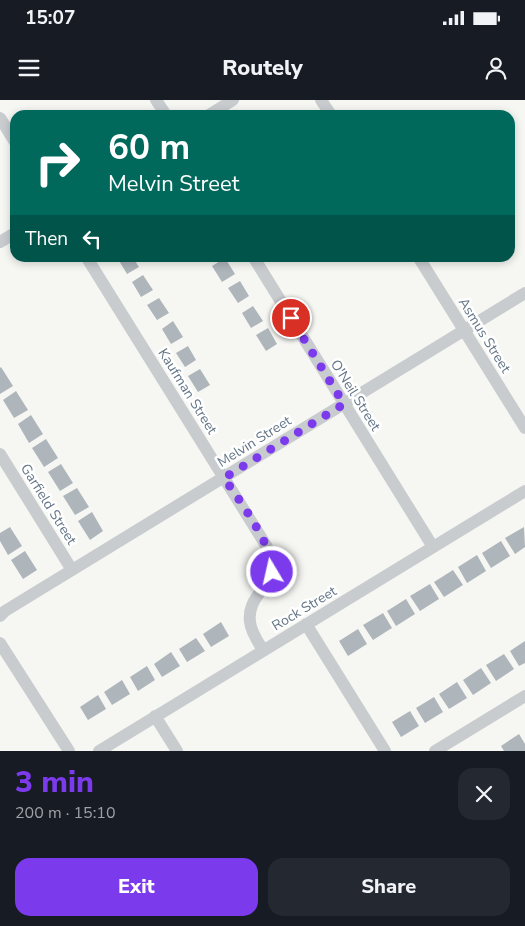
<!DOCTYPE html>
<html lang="en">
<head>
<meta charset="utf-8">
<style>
	:root { --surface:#171b24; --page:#242831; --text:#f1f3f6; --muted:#9ea1a6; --accent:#7c3aed }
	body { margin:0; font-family:"Nunito Sans",sans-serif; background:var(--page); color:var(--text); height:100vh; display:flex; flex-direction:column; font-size:19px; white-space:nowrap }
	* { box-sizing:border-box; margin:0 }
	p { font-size:16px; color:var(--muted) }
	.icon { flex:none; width:28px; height:28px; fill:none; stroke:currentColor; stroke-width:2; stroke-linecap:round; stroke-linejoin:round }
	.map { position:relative; height:651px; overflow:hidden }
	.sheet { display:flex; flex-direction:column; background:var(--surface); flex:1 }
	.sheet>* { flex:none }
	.top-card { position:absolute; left:10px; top:10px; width:505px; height:152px; border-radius:15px; box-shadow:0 2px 8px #0003; background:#00695c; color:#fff; overflow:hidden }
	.pin { position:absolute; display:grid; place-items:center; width:42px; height:42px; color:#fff; margin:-21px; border:2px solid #fff; border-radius:50%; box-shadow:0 1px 5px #0007 }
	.me { position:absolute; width:55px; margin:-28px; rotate:351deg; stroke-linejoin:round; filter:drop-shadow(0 0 4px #0008) }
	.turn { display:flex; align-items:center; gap:18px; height:105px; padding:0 15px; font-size:22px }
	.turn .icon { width:65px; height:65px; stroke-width:2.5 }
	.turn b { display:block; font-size:35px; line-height:42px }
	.then { display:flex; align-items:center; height:48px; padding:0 15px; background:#0003; gap:10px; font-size:19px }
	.round { display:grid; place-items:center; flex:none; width:52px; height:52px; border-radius:15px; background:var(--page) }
	.overview { display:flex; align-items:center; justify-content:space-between; height:85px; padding:0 15px }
	h1 { font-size:30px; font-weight:800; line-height:38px; color:var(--accent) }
	.action { display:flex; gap:10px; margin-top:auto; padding:10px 15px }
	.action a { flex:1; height:58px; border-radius:15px; background:var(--accent); color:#fff; font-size:20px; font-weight:800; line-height:58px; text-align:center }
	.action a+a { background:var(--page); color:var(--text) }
	.status { display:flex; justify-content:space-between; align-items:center; height:35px; padding:0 25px; background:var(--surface); direction:ltr }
	.status svg { height:14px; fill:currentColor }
	header { display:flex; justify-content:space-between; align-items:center; height:65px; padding:0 15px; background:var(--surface); font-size:22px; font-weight:800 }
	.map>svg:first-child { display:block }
	.building { fill:#aeb5bb }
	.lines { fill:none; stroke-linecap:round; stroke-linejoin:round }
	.minor { stroke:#c9cccf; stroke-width:12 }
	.route { stroke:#7c3aed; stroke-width:9; stroke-dasharray:0 16.2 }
	.labels { text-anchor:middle; stroke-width:5; stroke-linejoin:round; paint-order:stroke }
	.street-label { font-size:14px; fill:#637586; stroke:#fff }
</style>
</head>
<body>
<div class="status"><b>15:07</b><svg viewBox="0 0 49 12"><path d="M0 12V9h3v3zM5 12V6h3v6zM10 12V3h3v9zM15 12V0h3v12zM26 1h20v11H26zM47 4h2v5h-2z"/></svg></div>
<header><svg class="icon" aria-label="menu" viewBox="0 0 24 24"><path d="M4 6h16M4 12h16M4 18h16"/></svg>Routely<svg class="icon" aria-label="person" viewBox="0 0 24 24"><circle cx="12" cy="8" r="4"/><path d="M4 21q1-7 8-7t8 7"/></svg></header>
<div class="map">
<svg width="525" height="651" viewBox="0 0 525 651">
	<rect width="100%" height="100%" fill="#f6f7f3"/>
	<path class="building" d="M119,158H133L139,167L127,174L118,159Z
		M225,158L235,174L222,182L212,166Z
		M143,175L153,190L141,197L132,182Z
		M240,181L249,196L238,203L228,188Z
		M159,198L169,213L157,220L147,205Z
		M253,206L263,221L251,228L242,213Z
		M173,221L183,237L171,244L162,229Z
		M268,228L277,244L266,251L256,235Z
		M188,246L196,260L185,267L176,253Z
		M1,267L13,286L0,294V268Z
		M200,269L210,285L198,292L188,276Z
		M16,291L28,310L14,318L3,300Z
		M31,315L43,334L29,343L18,324Z
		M46,339L58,358L44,367L32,348Z
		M61,364L73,383L60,391L48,372Z
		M77,388L89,407L75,415L63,396Z
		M92,412L103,431L90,440L78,421Z
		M10,427L22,446L8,455L0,441V433Z
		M524,427L525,447L515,454L505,438Z
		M501,441L510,456L491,468L482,453Z
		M25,451L37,470L23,479L11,460Z
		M477,455L486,471L467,483L458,467Z
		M453,470L463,485L444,497L434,482Z
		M430,484L439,499L420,511L410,496Z
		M406,499L415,514L396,526L387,511Z
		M383,513L392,528L373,540L363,525Z
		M221,522L229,536L211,547L203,534Z
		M358,529L367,544L348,556L339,541Z
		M196,538L205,551L187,562L179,549Z
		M525,541V563L519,566L510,551Z
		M171,552L180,566L162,577L154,564Z
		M504,554L514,569L496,581L486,565Z
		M147,566L155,580L138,591L130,577Z
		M481,568L491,583L473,595L463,580Z
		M122,580L130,594L112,605L104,592Z
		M457,582L467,598L449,609L439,594Z
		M98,595L106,609L88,620L80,607Z
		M434,597L443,612L425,623L416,608Z
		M410,611L419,626L401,637L392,622Z
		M519,634L525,644V651H504L501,646Z"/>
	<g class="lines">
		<path class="minor" d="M156,0L166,15
			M321,0L331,15
			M209,15L233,0
			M0,18L15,42
			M0,142L15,133
			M87,158L267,447C284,487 246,490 250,522C251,532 258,542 263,550
			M254,158L433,447
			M419,158L525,328
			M0,354L72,470
			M0,516L5,511L525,193
			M306,524L385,651
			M0,543L69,651
			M155,616L177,651
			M99,651L525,391
			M435,651L525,596"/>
	</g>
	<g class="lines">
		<path class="route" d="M272,472C276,450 238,398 224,378L344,304L291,218"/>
	</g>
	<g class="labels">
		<g class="street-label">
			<text transform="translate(485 235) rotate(58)" y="5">Asmus Street</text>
			<text transform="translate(188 291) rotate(58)" y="5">Kaufman Street</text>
			<text transform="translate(356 295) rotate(58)" y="5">O'Neil Street</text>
			<text transform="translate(254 341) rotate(-32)" y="5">Melvin Street</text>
			<text transform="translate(49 404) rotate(58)" y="5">Garfield Street</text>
			<text transform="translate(304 508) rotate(-31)" y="5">Rock Street</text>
		</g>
	</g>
</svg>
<div class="pin" style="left:291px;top:218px;background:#d93025"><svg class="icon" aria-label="arrive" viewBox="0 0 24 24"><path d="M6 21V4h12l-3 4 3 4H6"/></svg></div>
<svg class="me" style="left:272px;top:472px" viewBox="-20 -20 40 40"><circle r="17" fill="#7c3aed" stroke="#fff" stroke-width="3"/><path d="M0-11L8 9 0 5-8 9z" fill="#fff"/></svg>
<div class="top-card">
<div class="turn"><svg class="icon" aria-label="right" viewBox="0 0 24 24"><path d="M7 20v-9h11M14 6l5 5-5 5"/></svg><div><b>60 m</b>Melvin Street</div></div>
<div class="then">Then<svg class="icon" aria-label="left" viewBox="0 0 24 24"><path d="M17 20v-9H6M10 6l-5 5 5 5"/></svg></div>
</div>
</div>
<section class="sheet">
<div class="overview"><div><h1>3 min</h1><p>200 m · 15:10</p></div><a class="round"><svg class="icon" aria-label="close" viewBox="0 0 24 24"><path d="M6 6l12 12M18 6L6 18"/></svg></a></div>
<div class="action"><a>Exit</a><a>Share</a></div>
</section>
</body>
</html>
